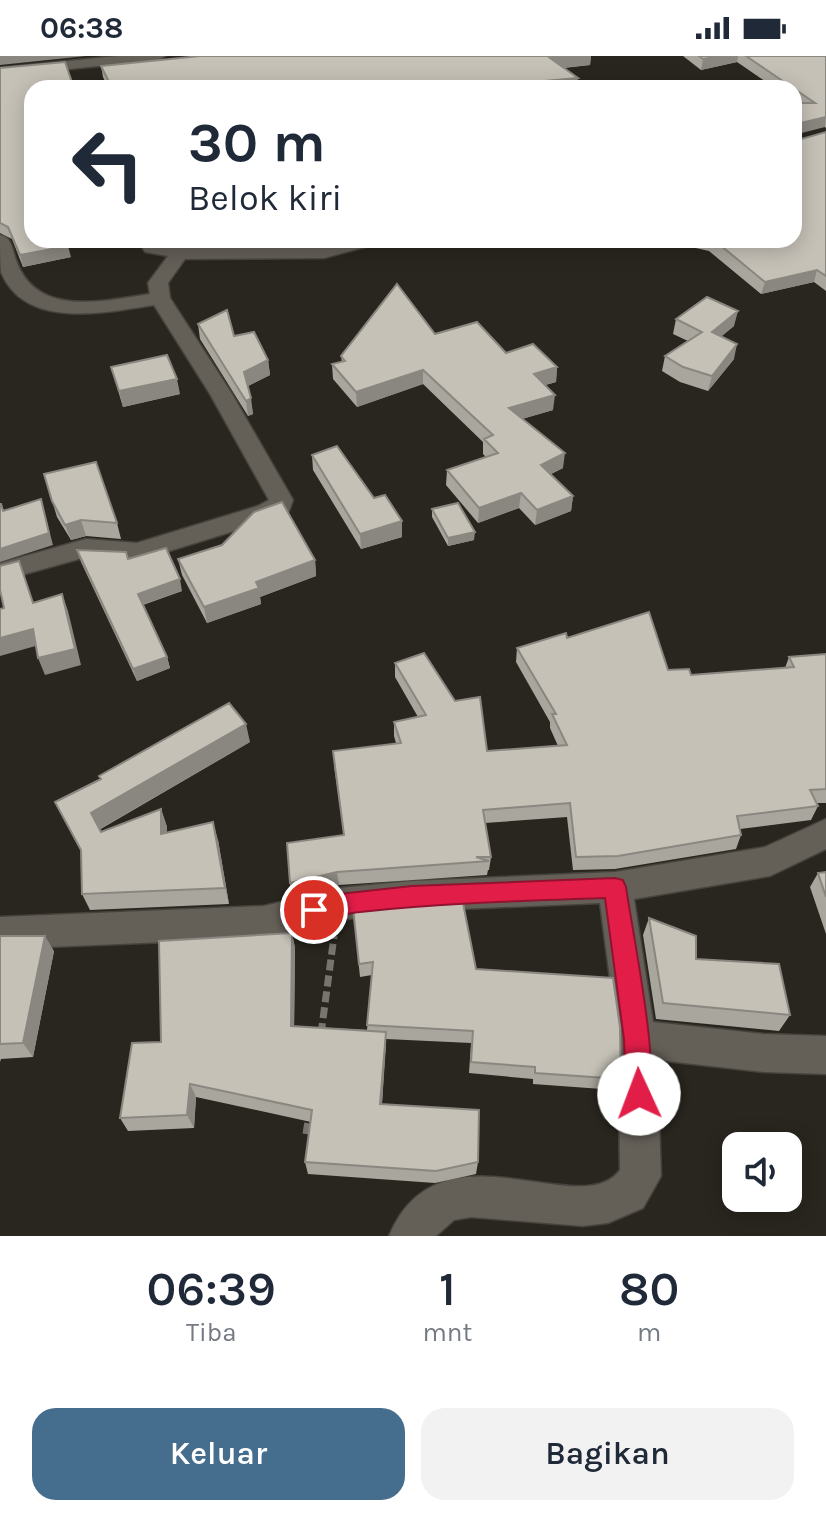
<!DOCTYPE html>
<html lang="id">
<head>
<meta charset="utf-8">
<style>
	:root { --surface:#fff; --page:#f2f2f3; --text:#1f2937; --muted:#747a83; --accent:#456d8d }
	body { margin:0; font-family:Karla,sans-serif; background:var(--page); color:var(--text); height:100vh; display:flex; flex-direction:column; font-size:30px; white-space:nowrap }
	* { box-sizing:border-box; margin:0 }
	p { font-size:26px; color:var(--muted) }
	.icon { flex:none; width:44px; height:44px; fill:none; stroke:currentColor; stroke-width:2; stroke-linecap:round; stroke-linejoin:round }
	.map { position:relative; height:1180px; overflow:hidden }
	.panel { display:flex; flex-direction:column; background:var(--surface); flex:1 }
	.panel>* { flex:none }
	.guide { position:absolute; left:24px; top:24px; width:778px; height:168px; border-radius:24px; box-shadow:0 4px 20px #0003; background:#fff; color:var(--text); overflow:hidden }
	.fabs { position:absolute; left:722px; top:1076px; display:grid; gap:16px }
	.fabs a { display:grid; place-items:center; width:80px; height:80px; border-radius:16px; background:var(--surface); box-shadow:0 4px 20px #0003; font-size:40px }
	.pin { position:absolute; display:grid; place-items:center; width:68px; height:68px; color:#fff; margin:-34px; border:4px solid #fff; border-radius:50%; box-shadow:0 2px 8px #0007 }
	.me { position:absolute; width:88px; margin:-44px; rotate:358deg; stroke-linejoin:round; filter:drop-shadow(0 0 6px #0008) }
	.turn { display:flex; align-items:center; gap:28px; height:168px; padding:0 32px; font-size:36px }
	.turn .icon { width:104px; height:104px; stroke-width:2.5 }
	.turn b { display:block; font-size:56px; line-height:68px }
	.eta { display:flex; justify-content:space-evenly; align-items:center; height:136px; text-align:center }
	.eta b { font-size:48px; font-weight:600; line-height:56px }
	.primary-button { display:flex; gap:16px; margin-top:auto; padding:16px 32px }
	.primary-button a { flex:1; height:92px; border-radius:24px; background:var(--accent); color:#fff; font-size:32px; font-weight:600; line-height:92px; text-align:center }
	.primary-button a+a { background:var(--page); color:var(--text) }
	.status { display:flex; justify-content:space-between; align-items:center; height:56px; padding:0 40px; background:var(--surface); direction:ltr }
	.status svg { height:22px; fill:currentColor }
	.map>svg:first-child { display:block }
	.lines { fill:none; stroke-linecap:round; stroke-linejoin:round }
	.street-casing { stroke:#45433d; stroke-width:3 }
	.path { stroke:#78756f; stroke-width:7; stroke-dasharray:11 5; stroke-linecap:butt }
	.street { fill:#645f57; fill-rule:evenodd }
	.wall { fill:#a9a69d }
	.shaded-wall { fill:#8a8780 }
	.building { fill:#c5c1b7; stroke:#8a8780; stroke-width:2 }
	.route { fill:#e11d48; stroke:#92132f; stroke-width:2 }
</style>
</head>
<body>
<div class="status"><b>06:38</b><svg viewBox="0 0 49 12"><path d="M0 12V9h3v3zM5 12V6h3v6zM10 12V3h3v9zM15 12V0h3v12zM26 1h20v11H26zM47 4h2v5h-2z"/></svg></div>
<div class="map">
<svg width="826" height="1180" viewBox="0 0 826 1180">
	<rect width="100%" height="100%" fill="#29261f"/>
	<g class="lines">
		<g class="street-casing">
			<path id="street" d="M117,0H165L158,4L0,20V12Z
				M0,179C12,181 12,193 16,204C36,262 103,245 150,238L148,227L168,200L145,196L138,184H156L158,188L180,191L324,190L349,184H379L376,188L324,202L185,203L168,227L170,242L232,338L293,444L289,455L276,462L137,505L86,501L0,525V507L86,483L137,487L258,450L269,444L210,338L154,249C107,256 25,275 1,216C0,205 0,190 0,179Z
				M826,763V793L770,820L634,843L653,966L764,978L826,980V1018L764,1016L657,1004L661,1120L643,1152L608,1167L583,1170L471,1161L454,1164L436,1180H389C439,1060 581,1168 620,1114L618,983L600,847L412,855L339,864L264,882L0,893V861L264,850L339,832L412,825L615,816L765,791Z"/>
		</g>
		<path class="path" d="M321,978L334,880
			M306,1078L309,1059"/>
		<use href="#street" class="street"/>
	</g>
	<path class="wall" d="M200,0H591L590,9L564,12L577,32H108L103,21L101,10Z
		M683,0H826V72L794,45V32H775L737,6L701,14Z
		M0,12L32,184L71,201L23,211L12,183L0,177Z
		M826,76V235L814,226L761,238L709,195L669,186L652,190L645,184H794L798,84Z
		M676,263L734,270L721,280L734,303L708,335L680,326L662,315L665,300L688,285L673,278Z
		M198,268L234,280L268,304L270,319L248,330L253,358L248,360L200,283Z
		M435,278L557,311L556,326L545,329L553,354L522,363L563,412L551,418L573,440L571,455L535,469L519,452L478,467L446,429L447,414L486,401L483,398V386L423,328L357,351L333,323L332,308L342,306L341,300Z
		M111,311L180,338L123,351Z
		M312,399L402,481L361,493L313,414Z
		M44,418L117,467L121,483L86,480L71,484L57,461Z
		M432,453L474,484L448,490L432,461Z
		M77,494L128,503L182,535L143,549L167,601L170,612L137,625L81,506Z
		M178,503L315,504L316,520L260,541L261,548L207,567L182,519Z
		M567,582L668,614L691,619L785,612L789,601L826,598V747H816L818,750L811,764L740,773L741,779L736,793L615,813L573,814L567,761L485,767L491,801L489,814H488L487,819L339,829L293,840L290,827L344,779L334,709L396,687L394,680V666L418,661L395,621V607L487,695L558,690L550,672V666L516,606L517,592Z
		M250,686L99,774L101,776L161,753L167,771V777L218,784L229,848L90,854L82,838V797L55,746L101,724L99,720Z
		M826,816V878L810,831L818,817Z
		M353,852L476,913L621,1031L616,1042L602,1040V1033L533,1028V1023L469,1017L471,987L386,983L382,1048L478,1106L476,1118L435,1127L308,1118L305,1106L311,1066L196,1041L194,1072L128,1075L120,1062L161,986L292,877L295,892L294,970L367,974L372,919L360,921Z
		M649,862L696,903L790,959L779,975L656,963L643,879Z
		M0,880L54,895L33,1001L1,1003L0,1006Z"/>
	<path class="shaded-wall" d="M0,0H86L0,9Z
		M569,0H591L590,9L549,13L550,2Z
		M719,0H738L737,6L701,14L703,3Z
		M578,22L577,32H468Z
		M826,61L825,71L794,79L796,68Z
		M610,184H634L609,189Z
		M653,184H669V186L652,190Z
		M68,190L71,201L23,211L20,199Z
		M817,214L814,226L761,238L765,226Z
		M738,255L734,270L709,291L712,276Z
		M737,288L734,303L708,335L712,320Z
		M268,304L270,319L246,331L244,316Z
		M557,311L556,326L532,333L534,318Z
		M423,314V328L357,351L356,336Z
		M177,323L180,338L123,351L119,335Z
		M555,339L553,354L508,367L509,352Z
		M251,342L253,358L248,360L246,345Z
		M565,397L563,412L539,424L541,409Z
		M521,437L519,452L478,467L479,452Z
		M573,440L571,455L535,469L537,454Z
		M41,443L53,489L0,506V493Z
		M81,464L86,480L71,484L65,469Z
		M402,465V481L361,493L360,478Z
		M475,476L474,484L448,490V482Z
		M315,504L316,520L260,541L261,548L207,567L204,551L256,526Z
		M180,523L182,535L141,549L138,538Z
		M62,538L68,555L81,609L45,619L38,602Z
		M33,573L39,589L0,600V582Z
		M167,601L170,612L137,625L133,613Z
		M246,668L250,686L98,774L91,757Z
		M161,753L167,771V796L161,778Z
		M213,766L218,784L229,848L225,832Z
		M337,816L339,829L293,840L290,827Z
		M292,877L295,892L294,984L291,970Z
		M45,880L54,895L33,1001L23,987Z
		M386,976V990L381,1061L380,1048Z
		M190,1028L196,1041L194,1072L187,1059Z"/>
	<path class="building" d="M200,0H569L550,2L578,22L468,32H112L101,10Z
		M699,0H719L703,3Z
		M746,0H826V61L796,68L794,81V47H815Z
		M65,6L74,32H32V184H66L68,190L20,199L8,171L0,167V12Z
		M826,76V220L817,214L765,226L714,184H794V81L798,84Z
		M397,228L435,278L477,266L506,297L533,288L557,311L534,318L555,339L509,352L565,397L541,409L573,440L537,454L521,437L479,452L447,414L498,397L484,383L493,379L423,314L356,336L332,308L345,305L341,300Z
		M707,241L738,255L712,276L737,288L712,320L683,311L665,300L702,276L676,263Z
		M227,254L234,280L254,276L268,304L244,316L251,342L246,345L198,268Z
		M167,299L177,323L119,335L111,311Z
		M337,390L374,442L385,439L402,465L360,478L312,399Z
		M96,406L117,467L81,464L65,469L52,445L44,418Z
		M41,443L49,477L0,493V448H1L3,455Z
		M282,446L315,504L256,526L259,532L204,551L178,503L222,489L254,456Z
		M458,447L475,476L448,482L432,453Z
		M166,492L180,523L138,538L167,601L133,613L77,494L126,496L128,503Z
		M19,505L33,547L62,538L75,593L38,602L33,573L0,582V553L4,552L0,534V510Z
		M649,556L668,614L689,613L691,619L794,611L789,601L826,598V733L810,734L818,750L737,760L741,779L618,800L576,801L570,747L483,754L491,801H476L489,805L337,816L290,827L287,787L344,779L333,695L401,687L394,666L426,659L395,607L424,597L455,645L480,641L487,695L567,689L552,658H556L517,592L566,577L567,582Z
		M229,647L246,668L91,757L101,776L161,753V778L213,766L225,832L82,838L81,794L55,746L101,723L99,720Z
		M826,816V841L818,817Z
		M462,842L476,913L613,922L620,971L621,1031L606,1029V1022L535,1017V1011L471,1006L473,975L367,969L373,906L359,908L353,852Z
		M649,862L696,880V903L779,908L790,959L663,947Z
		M292,877L291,970L386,976L380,1048L479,1054L478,1106L436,1115L305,1106L312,1054L190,1028L187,1059L120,1062L132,987L161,986L159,885Z
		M0,880H45L23,987L0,988Z"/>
	<path class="route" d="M615,822L623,824L626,831C632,874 661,1014 648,1047L639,1051L630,1047L626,1038L624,983L605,842C523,845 441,847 360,856C344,857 321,867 306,861L303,854L306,847L339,838L412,830Z"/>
</svg>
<div class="fabs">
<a><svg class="icon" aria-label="sound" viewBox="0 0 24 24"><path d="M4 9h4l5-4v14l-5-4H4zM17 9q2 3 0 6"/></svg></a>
</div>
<div class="pin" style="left:314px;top:854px;background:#d93025"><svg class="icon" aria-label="arrive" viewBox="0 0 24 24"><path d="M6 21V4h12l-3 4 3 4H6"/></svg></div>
<svg class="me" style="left:639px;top:1038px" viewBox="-20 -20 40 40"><circle r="19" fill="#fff"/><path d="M0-13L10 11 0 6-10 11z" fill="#e11d48"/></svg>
<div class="guide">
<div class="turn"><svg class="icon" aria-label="left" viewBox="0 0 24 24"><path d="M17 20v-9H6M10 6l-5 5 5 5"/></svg><div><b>30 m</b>Belok kiri</div></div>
</div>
</div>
<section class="panel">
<div class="eta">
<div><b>06:39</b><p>Tiba</p></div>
<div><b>1</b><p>mnt</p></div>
<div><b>80</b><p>m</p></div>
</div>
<div class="primary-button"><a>Keluar</a><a>Bagikan</a></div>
</section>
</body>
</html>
